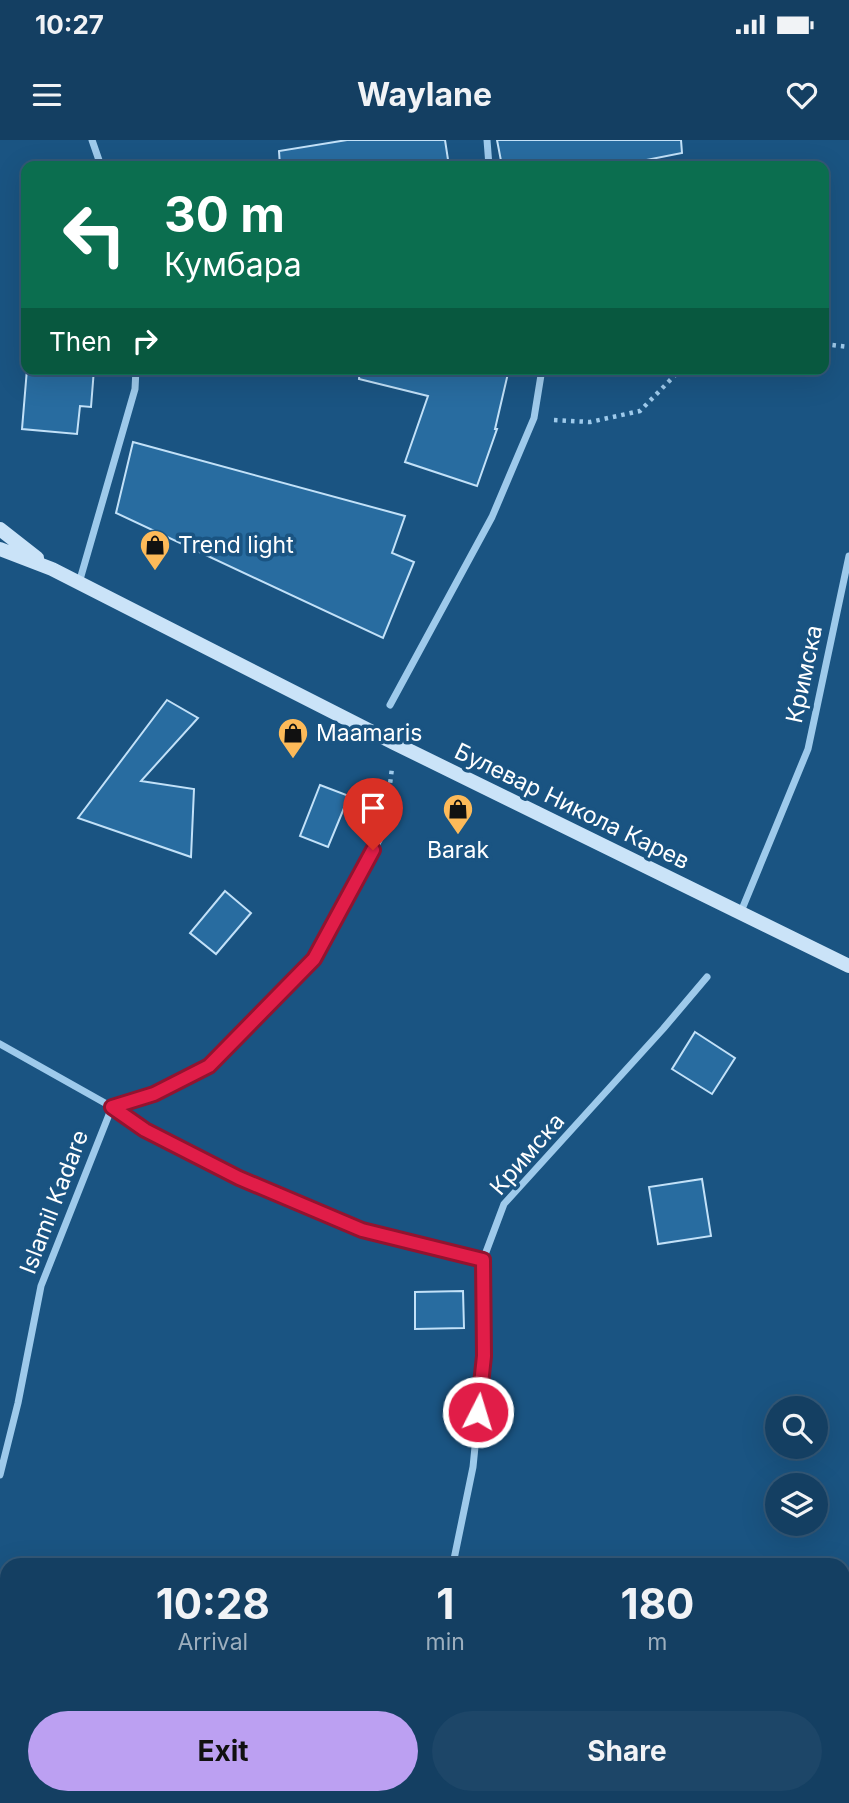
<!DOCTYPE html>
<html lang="en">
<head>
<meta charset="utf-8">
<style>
	:root { --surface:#143f62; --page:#1d4668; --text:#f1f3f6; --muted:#9dafbe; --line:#335877; --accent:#bca0f2 }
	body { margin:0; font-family:Inter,sans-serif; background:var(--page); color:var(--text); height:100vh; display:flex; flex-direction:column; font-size:26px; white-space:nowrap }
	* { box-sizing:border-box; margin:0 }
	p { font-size:23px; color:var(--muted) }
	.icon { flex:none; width:38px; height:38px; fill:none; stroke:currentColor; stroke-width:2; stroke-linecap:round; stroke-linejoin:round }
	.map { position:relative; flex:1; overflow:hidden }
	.side { position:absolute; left:0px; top:1418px; width:850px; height:247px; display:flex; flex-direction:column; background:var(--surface); border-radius:21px 21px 0 0; box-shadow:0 7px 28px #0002,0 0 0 2px var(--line) }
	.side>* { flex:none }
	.guide { position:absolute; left:21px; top:21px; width:808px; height:214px; border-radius:14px; box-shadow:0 7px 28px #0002,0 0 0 2px var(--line); background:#0b6e4f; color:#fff; overflow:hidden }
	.tools { position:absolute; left:765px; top:1256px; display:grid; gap:14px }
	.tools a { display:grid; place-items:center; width:63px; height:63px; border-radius:50%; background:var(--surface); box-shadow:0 7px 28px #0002,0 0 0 2px var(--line); font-size:35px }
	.pin { position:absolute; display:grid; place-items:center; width:60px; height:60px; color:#fff; margin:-72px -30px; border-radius:50% 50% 50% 0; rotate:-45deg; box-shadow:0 0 7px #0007 }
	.pin .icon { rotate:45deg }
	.me { position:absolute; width:77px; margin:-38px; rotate:5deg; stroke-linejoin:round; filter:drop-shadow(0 0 5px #0008) }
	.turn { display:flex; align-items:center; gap:24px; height:147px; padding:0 28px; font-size:32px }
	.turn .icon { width:91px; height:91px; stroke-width:2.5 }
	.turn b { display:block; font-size:49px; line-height:60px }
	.then { display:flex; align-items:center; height:66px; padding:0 28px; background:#0003; gap:14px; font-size:26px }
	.eta { display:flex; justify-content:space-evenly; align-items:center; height:119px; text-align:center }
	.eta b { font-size:42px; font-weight:700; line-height:49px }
	.primary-button { display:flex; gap:14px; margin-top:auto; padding:14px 28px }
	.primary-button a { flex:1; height:80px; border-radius:42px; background:var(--accent); color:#111; font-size:28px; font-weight:700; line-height:80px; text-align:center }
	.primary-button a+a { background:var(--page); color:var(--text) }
	.status { display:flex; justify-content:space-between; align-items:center; height:49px; padding:0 35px; background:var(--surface); direction:ltr }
	.status svg { height:19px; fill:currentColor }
	header { display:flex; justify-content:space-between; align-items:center; height:91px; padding:0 28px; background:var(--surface); font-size:32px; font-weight:700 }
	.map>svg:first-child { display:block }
	.building { fill:#286ca0; stroke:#c2e1f8; stroke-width:2 }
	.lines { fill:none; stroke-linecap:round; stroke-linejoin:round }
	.path { stroke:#9ecaeb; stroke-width:4.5; stroke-dasharray:3.5 5; stroke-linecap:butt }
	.street { stroke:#9ecaeb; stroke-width:7 }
	.secondary { stroke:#cae3f8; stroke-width:14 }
	.route-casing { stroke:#92132f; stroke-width:18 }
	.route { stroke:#e11d48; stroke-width:12 }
	.labels { text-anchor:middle; stroke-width:7; stroke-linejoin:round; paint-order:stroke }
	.poi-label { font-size:23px; fill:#fff; stroke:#1a5482; text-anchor:start }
	.street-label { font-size:23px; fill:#fff; stroke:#1a5482 }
</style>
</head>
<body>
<div class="status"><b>10:27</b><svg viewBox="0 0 49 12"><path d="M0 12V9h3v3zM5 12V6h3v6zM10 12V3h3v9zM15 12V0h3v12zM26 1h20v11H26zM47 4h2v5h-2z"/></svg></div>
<header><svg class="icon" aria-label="menu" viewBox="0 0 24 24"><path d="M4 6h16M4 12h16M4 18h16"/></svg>Waylane<svg class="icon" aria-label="heart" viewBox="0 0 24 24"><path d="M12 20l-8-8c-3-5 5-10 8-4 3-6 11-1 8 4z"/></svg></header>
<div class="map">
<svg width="849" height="1663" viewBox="0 0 849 1663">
	<rect width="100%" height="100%" fill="#1a5482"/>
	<path class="building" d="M347,0H445L449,26H280L279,11Z
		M497,0H681L682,13L616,26H502Z
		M27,229H94L91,267L80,266L77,294L22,289Z
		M360,229H509L495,289H497L477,346L405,322L428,256L359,239Z
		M133,302L405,376L392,413L414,422L383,498L116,373Z
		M167,560L198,578L141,641L194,649L191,717L78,678Z
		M320,645L349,656L328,707L300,696Z
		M225,751L251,773L216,814L190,793Z
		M695,892L735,918L712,954L672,929Z
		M702,1039L711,1096L658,1104L649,1047Z
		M463,1151L464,1188L415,1189V1152Z"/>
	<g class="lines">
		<path class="path" d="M824,204L849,207
			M554,280L590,282L640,271L681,229
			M387,668L392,628"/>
		<path class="street" d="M92,0L101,26
			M487,0L489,26
			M79,443L135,249L136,229
			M390,565L492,377L534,278L542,229
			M740,774L808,609L849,416
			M0,904L112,967L145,991L239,1039L362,1090L483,1120
			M112,967L154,954L210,926L314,819L385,689
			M0,1335L18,1263L41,1146L112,967
			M453,1424L473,1327L484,1216L483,1120L504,1064L663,889L707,837
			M844,1614L849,1615
			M195,1663L196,1657
			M442,1663V1657"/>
		<path class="secondary" d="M0,389L37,418
			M0,409L52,429L394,603L849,826"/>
	</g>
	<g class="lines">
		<g class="route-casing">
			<path id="route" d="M373,710L314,819L209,926L154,954L112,967L145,990L239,1038L362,1090L483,1120L484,1216L478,1272"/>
		</g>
		<use href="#route" class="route"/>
	</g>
	<defs>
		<g id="shop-pin" transform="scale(1.575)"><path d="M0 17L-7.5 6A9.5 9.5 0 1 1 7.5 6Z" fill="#fdba59" stroke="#1a5482"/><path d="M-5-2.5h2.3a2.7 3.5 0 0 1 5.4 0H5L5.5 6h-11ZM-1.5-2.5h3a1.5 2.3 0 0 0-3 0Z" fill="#111"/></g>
	</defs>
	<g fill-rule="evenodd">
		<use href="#shop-pin" x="155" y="405"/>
		<use href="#shop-pin" x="293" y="593"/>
		<use href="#shop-pin" x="458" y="669"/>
	</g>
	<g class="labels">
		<g class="poi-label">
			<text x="178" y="413">Trend light</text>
			<text x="316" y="601">Maamaris</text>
			<text x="458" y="718" text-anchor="middle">Barak</text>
		</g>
		<g class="street-label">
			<text transform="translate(804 534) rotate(-78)" y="8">Кримска</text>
			<text transform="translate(572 666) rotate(26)" y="8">Булевар Никола Карев</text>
			<text transform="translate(527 1014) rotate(-49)" y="8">Кримска</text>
			<text transform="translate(54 1062) rotate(-69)" y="8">Islamil Kadare</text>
		</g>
	</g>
</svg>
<div class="tools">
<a><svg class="icon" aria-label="search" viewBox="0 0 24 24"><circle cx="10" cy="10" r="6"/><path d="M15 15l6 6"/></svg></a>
<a><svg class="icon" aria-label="layers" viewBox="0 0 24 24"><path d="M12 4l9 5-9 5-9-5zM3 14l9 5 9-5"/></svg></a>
</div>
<div class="pin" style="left:373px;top:710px;background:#d93025"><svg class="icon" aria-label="arrive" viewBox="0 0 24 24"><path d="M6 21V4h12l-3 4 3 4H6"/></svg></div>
<svg class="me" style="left:478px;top:1272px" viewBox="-20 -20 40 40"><circle r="17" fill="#e11d48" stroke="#fff" stroke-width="3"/><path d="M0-11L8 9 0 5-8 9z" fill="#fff"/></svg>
<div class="guide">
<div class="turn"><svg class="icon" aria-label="left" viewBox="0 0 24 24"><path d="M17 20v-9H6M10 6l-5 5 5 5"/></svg><div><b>30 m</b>Кумбара</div></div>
<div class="then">Then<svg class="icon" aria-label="right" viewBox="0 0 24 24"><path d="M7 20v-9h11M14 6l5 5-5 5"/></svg></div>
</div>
<section class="side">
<div class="eta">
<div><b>10:28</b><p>Arrival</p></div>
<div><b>1</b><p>min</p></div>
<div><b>180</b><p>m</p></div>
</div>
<div class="primary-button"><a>Exit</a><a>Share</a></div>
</section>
</div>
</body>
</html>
